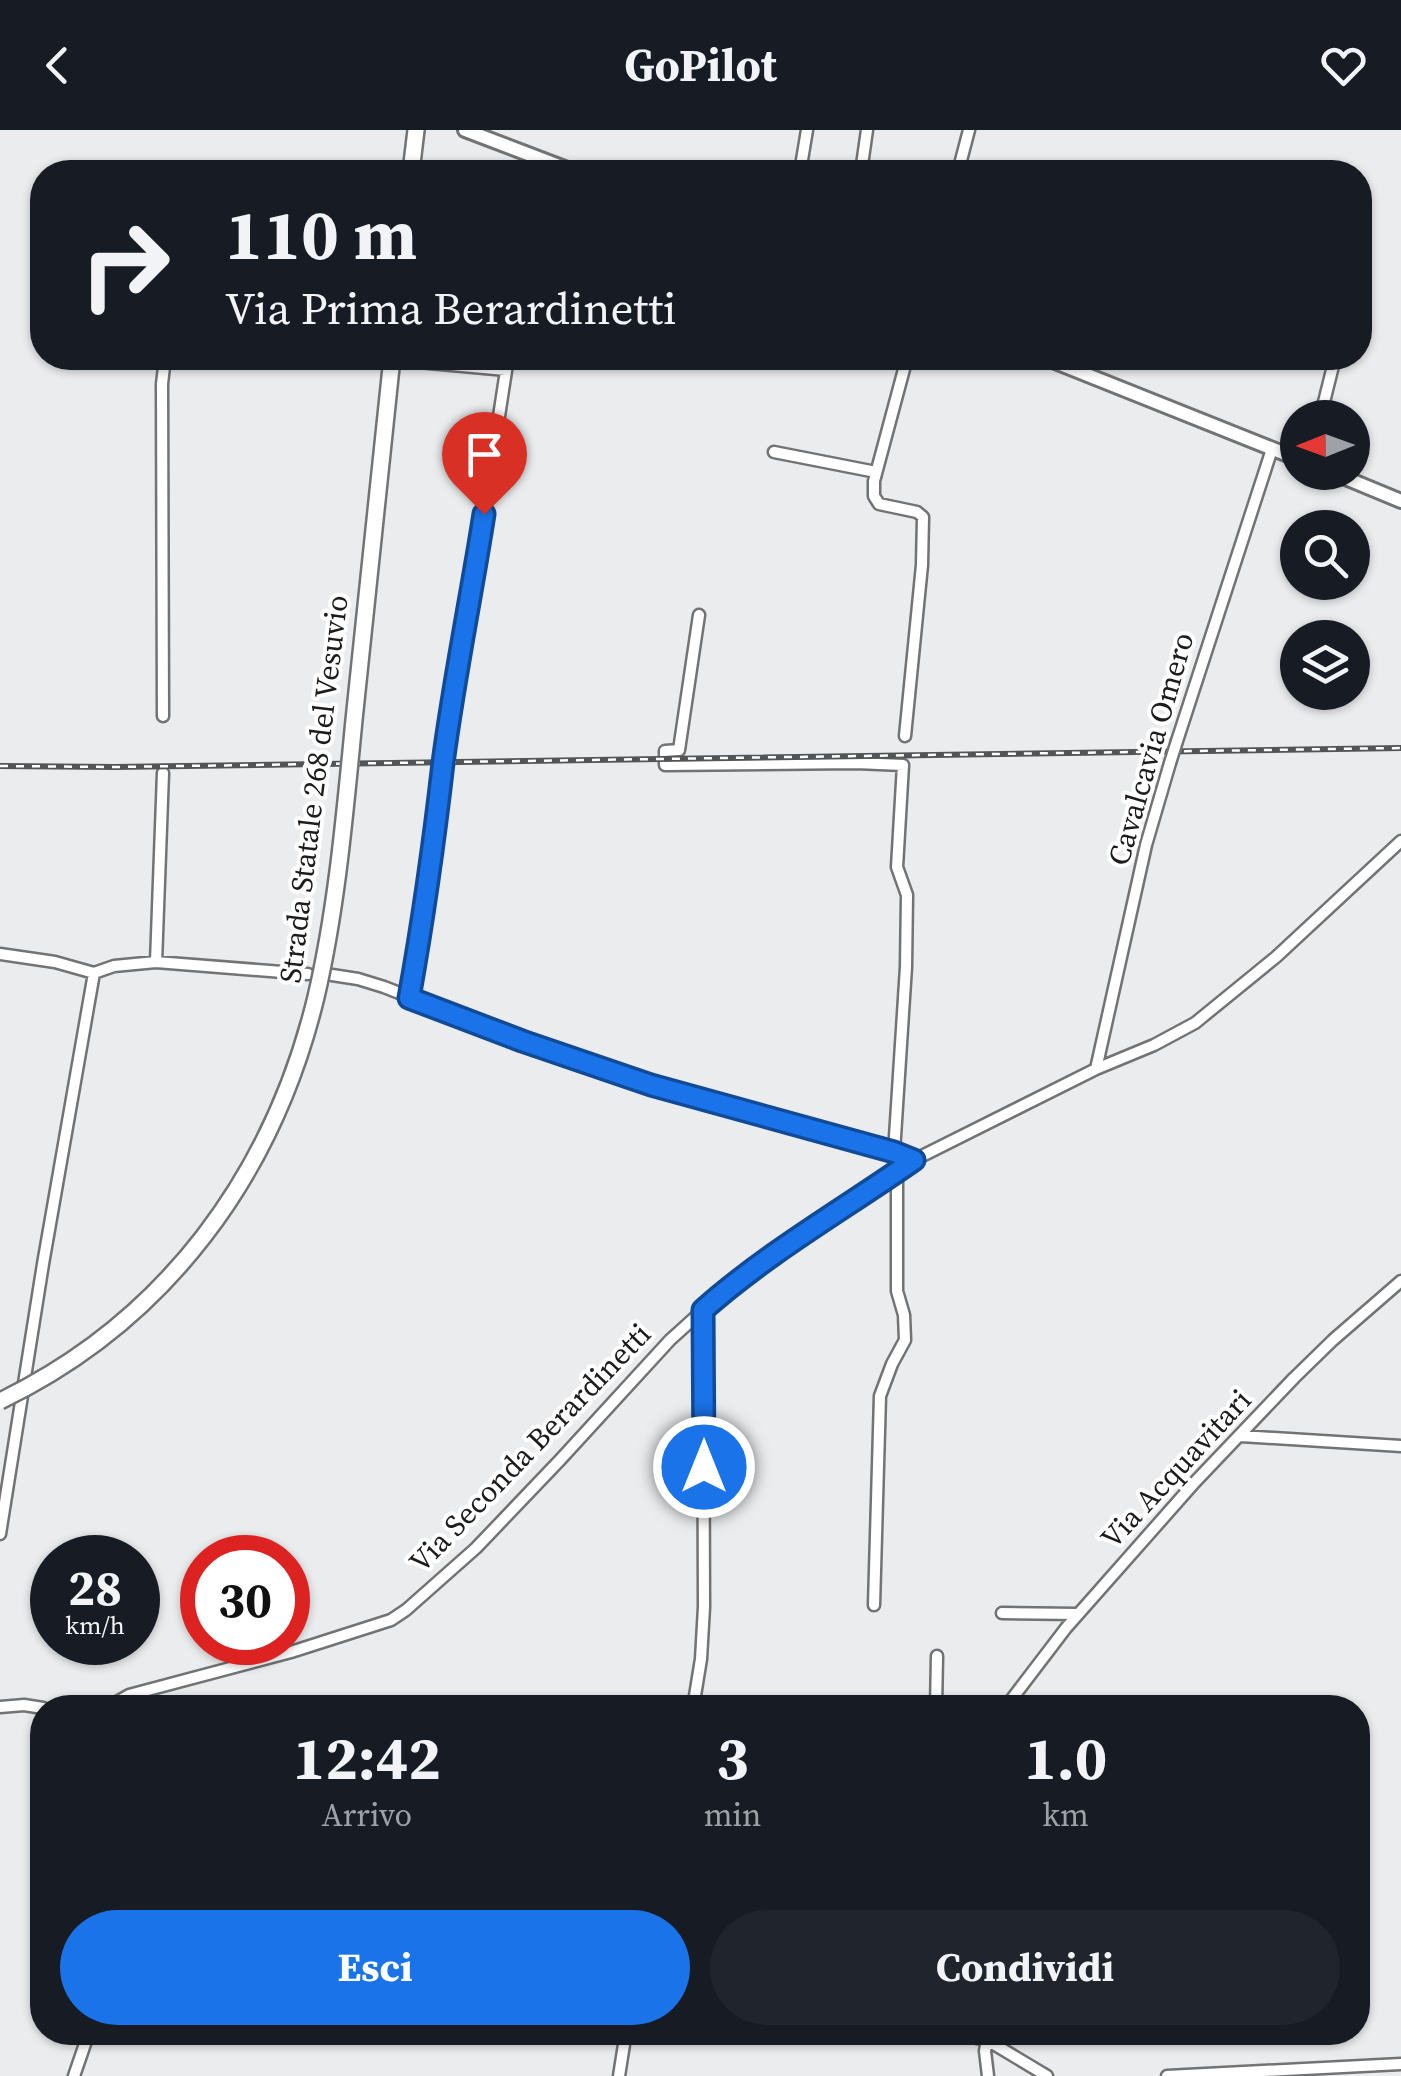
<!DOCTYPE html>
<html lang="it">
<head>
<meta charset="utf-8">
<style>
	:root { --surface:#171b24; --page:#20242c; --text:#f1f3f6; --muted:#9ea1a6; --accent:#1a73e8 }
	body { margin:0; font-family:"Source Serif 4",serif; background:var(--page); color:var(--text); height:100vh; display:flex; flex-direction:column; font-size:38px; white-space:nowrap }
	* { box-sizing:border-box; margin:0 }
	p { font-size:32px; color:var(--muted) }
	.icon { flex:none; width:55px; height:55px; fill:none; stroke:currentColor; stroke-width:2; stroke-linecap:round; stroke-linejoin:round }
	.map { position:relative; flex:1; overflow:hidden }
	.drawer { position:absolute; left:30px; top:1565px; width:1340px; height:350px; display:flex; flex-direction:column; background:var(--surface); border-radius:40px; box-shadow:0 2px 8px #0004 }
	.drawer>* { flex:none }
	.banner { position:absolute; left:30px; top:30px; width:1342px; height:210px; border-radius:40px; box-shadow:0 2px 8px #0004; background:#171b24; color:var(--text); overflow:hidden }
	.needle { width:65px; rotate:269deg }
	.buttons { position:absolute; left:1280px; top:270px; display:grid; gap:20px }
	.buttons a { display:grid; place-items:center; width:90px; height:90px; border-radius:50%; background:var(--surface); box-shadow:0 2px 8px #0004; font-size:50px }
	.speed { position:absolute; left:30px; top:1405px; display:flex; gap:20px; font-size:50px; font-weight:700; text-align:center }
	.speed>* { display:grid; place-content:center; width:130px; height:130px; border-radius:50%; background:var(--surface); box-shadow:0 2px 8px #0004; line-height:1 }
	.speed small { font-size:25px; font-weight:400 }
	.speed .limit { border:15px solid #d22; background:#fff; color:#111 }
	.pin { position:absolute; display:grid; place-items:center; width:85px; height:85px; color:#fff; margin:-102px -42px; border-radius:50% 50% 50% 0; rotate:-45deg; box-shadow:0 0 10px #0007 }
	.pin .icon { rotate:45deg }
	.me { position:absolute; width:110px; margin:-55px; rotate:0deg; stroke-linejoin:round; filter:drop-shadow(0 0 8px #0008) }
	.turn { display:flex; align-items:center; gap:35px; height:210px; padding:0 30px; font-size:45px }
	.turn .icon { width:130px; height:130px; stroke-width:2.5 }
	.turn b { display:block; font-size:70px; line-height:85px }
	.eta { display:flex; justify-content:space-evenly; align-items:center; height:170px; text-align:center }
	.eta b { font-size:60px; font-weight:700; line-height:70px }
	.button { display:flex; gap:20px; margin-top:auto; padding:20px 30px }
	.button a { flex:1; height:115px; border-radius:60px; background:var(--accent); color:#fff; font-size:40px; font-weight:700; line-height:115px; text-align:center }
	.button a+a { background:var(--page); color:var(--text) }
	header { display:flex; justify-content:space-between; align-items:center; height:130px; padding:0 30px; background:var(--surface); font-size:45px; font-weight:700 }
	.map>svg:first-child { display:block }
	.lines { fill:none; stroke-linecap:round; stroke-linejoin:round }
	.minor-casing { stroke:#727374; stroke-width:15 }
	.major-casing { stroke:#727374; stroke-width:18 }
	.highway-casing { stroke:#727374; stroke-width:20 }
	.minor { stroke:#fff; stroke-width:10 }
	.major { stroke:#fff; stroke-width:12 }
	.highway { stroke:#fff; stroke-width:15 }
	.rail-casing { stroke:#535455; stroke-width:6 }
	.rail { stroke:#fff; stroke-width:2.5; stroke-dasharray:8; stroke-linecap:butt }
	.minor-bridge-casing { stroke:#727374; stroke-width:15; stroke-linecap:butt }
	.highway-bridge-casing { stroke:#727374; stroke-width:20; stroke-linecap:butt }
	.minor-bridge { stroke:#fff; stroke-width:10 }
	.highway-bridge { stroke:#fff; stroke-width:15 }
	.route-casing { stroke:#114b97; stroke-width:25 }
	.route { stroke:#1a73e8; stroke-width:18 }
	.labels { text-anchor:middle; stroke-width:8; stroke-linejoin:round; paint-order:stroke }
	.street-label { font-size:30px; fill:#1b1c1c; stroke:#fff }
</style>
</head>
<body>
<header><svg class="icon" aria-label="back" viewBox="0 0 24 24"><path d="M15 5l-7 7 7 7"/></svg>GoPilot<svg class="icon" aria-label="heart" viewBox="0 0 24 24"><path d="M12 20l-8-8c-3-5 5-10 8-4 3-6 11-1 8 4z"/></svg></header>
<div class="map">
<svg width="1401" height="1946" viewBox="0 0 1401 1946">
	<rect width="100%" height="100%" fill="#eaeced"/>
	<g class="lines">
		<g class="minor-casing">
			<path id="minor" d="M800,42L807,0
				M861,42L867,0
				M958,42L969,0
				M375,228L506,240
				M1320,288L1335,228
				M774,322L876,342
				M699,485L679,620L665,621V635L856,633L903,635L897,737L907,765L906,837L894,1022
				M163,586L162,254L165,228
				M905,606L922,435L923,387L917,382L879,374L874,366V351L907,228
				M1177,611L1272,319
				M0,824L55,832L94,843
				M156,832L163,643
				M94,843L114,836L156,832L308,844
				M332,845L358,849L384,857L522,911L651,955L894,1022L914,1030
				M409,868L508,228
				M1096,939L1146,715L1170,633
				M1241,1306L1401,1316
				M0,1404L43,1134L94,843
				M874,1475L880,1266L892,1234L905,1210L904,1185L897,1161V1041
				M1002,1483L1078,1484
				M0,1577L24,1575L43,1578
				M106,1578L129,1565L291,1522L391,1490L406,1480L476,1418L560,1330L670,1210L722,1163L914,1030L1096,939L1154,915L1195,893L1276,827L1401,711
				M693,1578L701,1529L704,1477L703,1180
				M936,1578L937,1526
				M1005,1578L1066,1498L1195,1352L1294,1248L1333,1210L1401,1151
				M945,1902L987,1910L1047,1946
				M987,1910L985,1921L988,1946
				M74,1946L85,1914L86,1902
				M619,1946L626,1902
				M1167,1946L1401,1934"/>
		</g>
		<g class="major-casing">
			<path id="major" d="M465,0L575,42
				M1045,228L1298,329
				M1331,342L1401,371"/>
		</g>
		<g class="highway-casing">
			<path id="highway" d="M411,42L416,0"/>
		</g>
		<use href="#minor" class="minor"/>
		<use href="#major" class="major"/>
		<use href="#highway" class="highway"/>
		<g class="rail-casing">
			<path id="rail" d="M0,636L115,637L1401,618"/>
		</g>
		<use href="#rail" class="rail"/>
		<g class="minor-bridge-casing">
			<path id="minor-bridge" d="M1170,633L1177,611"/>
		</g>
		<g class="highway-bridge-casing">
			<path id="highway-bridge" d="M0,1271C166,1191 273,1045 316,867C337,777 345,682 354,590C367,469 379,348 392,228"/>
		</g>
		<use href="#minor-bridge" class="minor-bridge"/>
		<use href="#highway-bridge" class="highway-bridge"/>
	</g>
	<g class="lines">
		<g class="route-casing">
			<path id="route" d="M484,384C471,467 454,549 443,633C434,712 423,790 409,868L522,911L651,955L894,1022L914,1030C844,1079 767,1123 703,1180L704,1337"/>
		</g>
		<use href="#route" class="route"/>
	</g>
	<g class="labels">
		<g class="street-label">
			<text transform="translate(1151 619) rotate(-74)" y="10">Cavalcavia Omero</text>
			<text transform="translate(314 659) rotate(-83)" y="10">Strada Statale 268 del Vesuvio</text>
			<text transform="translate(530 1318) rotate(-46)" y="10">Via Seconda Berardinetti</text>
			<text transform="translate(1176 1339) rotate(-47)" y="10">Via Acquavitari</text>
		</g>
	</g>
</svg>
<div class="buttons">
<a><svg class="needle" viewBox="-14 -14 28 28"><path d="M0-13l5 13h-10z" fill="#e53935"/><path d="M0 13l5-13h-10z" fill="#9ea1a6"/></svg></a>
<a><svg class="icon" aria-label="search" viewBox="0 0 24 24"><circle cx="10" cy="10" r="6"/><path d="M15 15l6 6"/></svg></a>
<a><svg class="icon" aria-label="layers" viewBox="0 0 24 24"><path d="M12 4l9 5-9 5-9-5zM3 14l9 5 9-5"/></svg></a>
</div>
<div class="speed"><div>28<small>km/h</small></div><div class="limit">30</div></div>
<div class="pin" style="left:484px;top:384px;background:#d93025"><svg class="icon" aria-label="arrive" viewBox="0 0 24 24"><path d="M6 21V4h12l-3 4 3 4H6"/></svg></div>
<svg class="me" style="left:704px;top:1337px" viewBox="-20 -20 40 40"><circle r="17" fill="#1a73e8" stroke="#fff" stroke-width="3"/><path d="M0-11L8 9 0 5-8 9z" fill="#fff"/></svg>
<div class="banner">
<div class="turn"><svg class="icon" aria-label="right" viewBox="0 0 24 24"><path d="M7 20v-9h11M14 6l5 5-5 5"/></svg><div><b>110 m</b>Via Prima Berardinetti</div></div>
</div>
<section class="drawer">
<div class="eta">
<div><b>12:42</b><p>Arrivo</p></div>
<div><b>3</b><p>min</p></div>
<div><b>1.0</b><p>km</p></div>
</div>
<div class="button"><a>Esci</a><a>Condividi</a></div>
</section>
</div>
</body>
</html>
